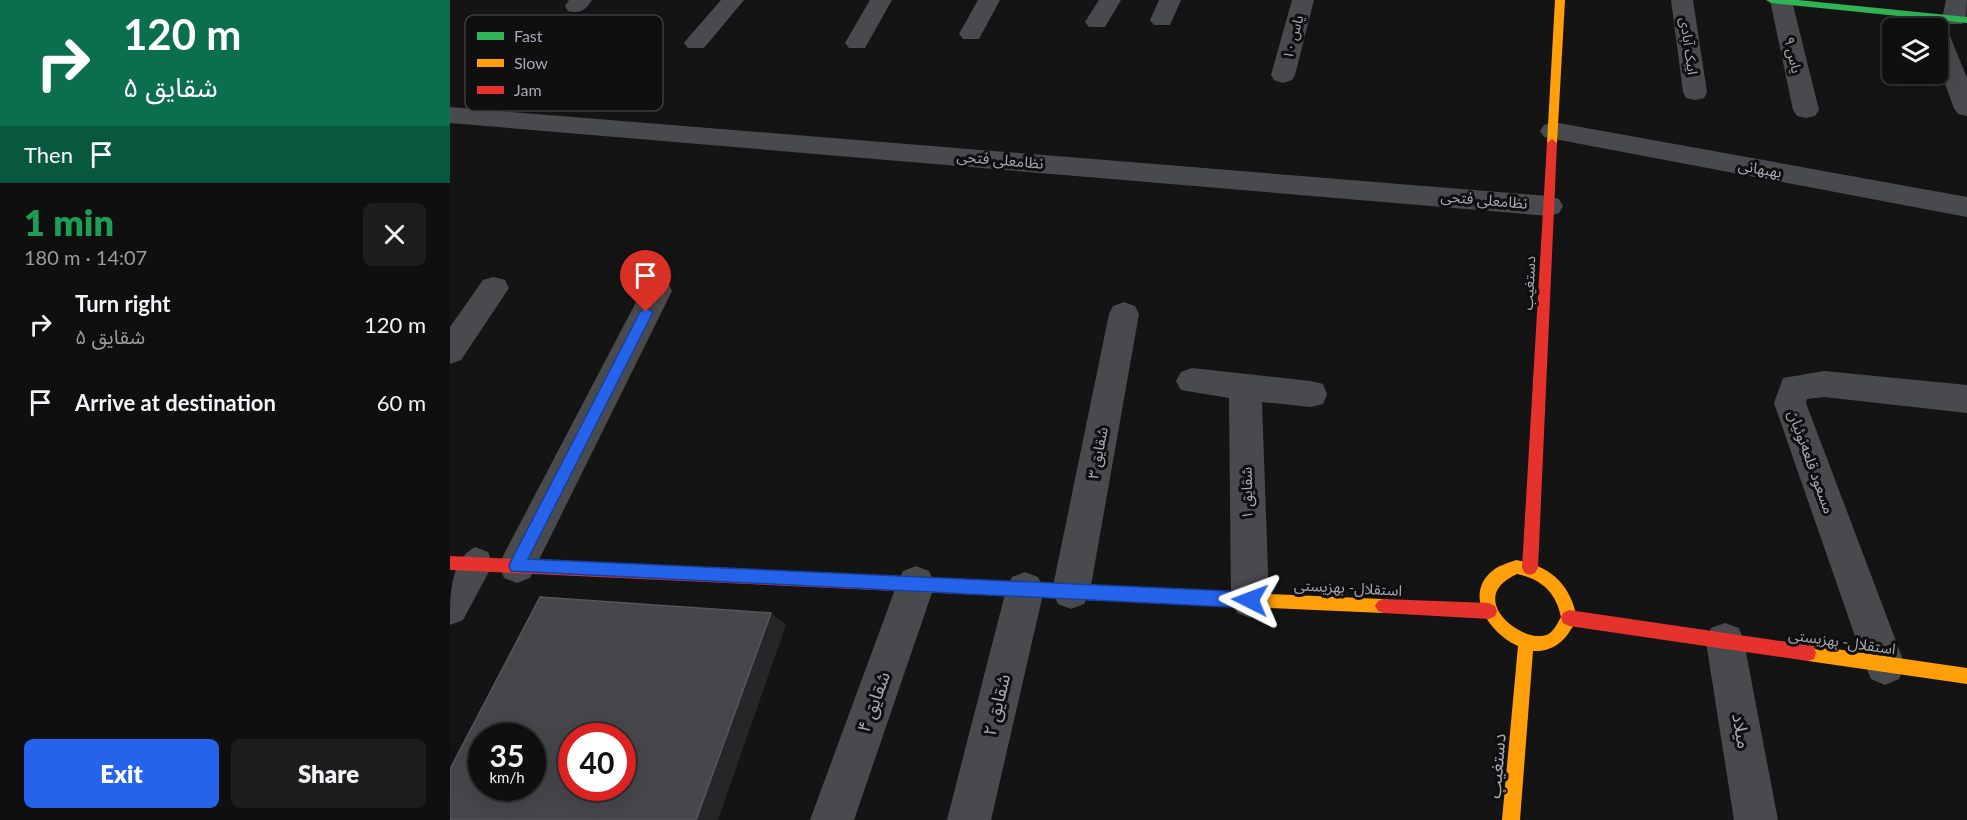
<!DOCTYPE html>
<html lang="en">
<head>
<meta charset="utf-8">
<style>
	:root { --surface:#0f0f10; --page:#1d1d1e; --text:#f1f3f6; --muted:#9b9c9f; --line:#2f2f30; --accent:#2563eb }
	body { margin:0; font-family:Lato,"Noto Sans Arabic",sans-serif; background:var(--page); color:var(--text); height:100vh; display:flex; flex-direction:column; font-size:22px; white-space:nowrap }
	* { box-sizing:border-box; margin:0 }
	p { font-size:20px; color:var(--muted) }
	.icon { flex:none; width:33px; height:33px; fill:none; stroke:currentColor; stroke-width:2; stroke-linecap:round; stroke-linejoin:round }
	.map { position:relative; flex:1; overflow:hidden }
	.drawer { display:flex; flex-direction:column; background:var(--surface); width:450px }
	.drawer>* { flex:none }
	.banner { background:#0b6e4f; color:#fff; overflow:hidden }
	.fabs { position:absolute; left:1432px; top:18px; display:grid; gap:12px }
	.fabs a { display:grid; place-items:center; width:66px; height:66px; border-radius:9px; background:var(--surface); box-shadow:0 6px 24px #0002,0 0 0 2px var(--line); font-size:30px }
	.speed { position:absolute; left:18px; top:723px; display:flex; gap:12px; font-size:30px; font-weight:700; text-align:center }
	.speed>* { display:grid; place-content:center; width:78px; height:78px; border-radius:50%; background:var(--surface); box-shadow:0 6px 24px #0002,0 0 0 2px var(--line); line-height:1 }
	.speed small { font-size:15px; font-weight:400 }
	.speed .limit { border:9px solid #d22; background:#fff; color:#111 }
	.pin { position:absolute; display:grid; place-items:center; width:51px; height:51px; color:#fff; margin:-62px -26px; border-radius:50% 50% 50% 0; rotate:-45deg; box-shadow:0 0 6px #0007 }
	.pin .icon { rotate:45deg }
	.me { position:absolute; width:66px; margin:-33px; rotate:273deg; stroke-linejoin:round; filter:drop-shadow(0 0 4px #0008) }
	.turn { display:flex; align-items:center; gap:21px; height:126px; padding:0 24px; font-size:27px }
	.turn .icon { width:78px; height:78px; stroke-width:2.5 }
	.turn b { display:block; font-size:42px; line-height:51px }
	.then { display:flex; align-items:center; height:57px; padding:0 24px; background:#0003; gap:12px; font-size:22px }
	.round { display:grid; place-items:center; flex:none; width:63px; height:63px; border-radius:9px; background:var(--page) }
	.overview { display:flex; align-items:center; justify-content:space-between; height:102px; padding:0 24px }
	h1 { font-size:36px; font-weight:800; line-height:45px; color:#1e9e55 }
	.cta { display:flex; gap:12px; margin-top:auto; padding:12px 24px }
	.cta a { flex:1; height:69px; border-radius:9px; background:var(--accent); color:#fff; font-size:24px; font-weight:800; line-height:69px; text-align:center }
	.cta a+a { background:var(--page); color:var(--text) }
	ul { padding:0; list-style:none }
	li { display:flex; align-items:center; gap:18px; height:78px; padding:0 24px }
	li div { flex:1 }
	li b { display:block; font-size:22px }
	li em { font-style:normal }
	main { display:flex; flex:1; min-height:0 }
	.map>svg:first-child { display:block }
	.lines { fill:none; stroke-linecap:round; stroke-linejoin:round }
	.street { fill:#494a4d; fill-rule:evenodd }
	.fast { fill:#30b455; fill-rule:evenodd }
	.slow { fill:#ff9f0a; fill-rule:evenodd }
	.jam { fill:#e5322d; fill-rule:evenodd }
	.shaded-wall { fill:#262628 }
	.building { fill:#46464b; stroke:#55555b; stroke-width:1.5; fill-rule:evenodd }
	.route { fill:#2563eb; stroke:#184099; stroke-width:1.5 }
	.labels { text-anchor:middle; stroke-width:6; stroke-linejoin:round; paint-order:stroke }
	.far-street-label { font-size:14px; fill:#a6a8b5; stroke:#0f0f10 }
	.street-label { font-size:15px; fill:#a6a8b5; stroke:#0f0f10 }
	.near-street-label { font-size:18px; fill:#a6a8b5; stroke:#0f0f10 }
	.key { fill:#0f0f10; stroke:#3c3d42; stroke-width:1.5 }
	.key-label { font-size:16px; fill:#a6a8b5 }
</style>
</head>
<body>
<main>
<section class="drawer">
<div class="banner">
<div class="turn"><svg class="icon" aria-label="right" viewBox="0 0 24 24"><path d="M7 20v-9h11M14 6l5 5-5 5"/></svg><div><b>120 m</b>شقایق ۵</div></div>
<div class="then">Then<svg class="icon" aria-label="arrive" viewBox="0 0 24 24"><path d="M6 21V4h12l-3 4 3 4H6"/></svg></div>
</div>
<div class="overview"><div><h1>1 min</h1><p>180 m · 14:07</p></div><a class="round"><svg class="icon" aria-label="close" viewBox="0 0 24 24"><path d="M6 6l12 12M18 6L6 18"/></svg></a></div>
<ul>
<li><svg class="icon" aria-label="right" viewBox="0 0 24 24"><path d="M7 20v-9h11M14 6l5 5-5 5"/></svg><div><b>Turn right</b><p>شقایق ۵</p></div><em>120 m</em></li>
<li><svg class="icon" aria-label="arrive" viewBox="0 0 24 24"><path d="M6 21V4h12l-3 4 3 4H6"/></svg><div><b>Arrive at destination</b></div><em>60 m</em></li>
</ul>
<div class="cta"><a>Exit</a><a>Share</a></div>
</section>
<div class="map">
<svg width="1517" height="820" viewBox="0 0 1517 820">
	<rect width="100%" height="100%" fill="#141415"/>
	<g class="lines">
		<path class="street" d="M119,0H142C135,10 131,14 118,11L115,6Z
			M271,0H294L254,48H238L234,43L238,38Z
			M420,0H442L415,48H399L395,43Z
			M528,0H550L529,39H513L509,34Z
			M649,0H671L655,27H639L635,22Z
			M709,0H731L720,25H704L700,20Z
			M842,0H864L845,75L842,80L833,83L824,80L821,75Z
			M1221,0H1243L1257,92L1254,98L1245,100L1236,98L1233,92Z
			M1320,0L1342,1L1369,110L1365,116L1356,118L1347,116L1343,110Z
			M1496,0H1517L1516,19L1512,24H1496L1492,19Z
			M1488,29L1496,31L1500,36L1517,78V116L1508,114L1504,108L1488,66Z
			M0,107L1099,196L1109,199L1113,206L1109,213L1099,216L0,123Z
			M1103,122L1517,197V217L1094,137L1090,131L1094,125Z
			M44,277L55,280L59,288L11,360L0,364V327L33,280Z
			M207,280L218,283L222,291L80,578L67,583L54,578L49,566L54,554L196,283Z
			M674,302L685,306L689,314L640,591L634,604L621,609L608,604L602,591L659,314L663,306Z
			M742,368L861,381L873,384L877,394L873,404L861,407L812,402L819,600L813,613L800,618L787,613L781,600L779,398L731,390L726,381L731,372Z
			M1374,371L1517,385V413L1374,397L1357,399L1356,403L1455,665L1449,679L1435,685L1421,679L1415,665L1324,403L1333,378Z
			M25,547L38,552L43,564L13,620L0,625C0,595 0,560 25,547Z
			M466,566L479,571L485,584L404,820H360L447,584L453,571Z
			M575,572L588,577L594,590L541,820H497L556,590L562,577Z
			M1275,623L1289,628L1294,642L1328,820H1284L1256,642L1261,628Z"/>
		<path class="fast" d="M1316,0H1348L1517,17V23L1321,3Z"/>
		<path class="slow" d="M1105,0H1115L1107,143L1102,147L1097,143Z
			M1066,560C1100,566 1120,583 1127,618C1118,638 1106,652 1083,651L1070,820H1052L1068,646C1042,635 1013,597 1041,572C1047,566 1058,563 1066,560ZM1067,574C1091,579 1106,592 1111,617C1108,622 1105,629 1100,633C1078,649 1011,599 1067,574Z
			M469,578L933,599L938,601L941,606L938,611L933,613L469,592L464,590L461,585L464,580Z
			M1358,645L1517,668V684L1358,661L1352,659L1350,653L1352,647Z"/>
		<path class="jam" d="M1102,139L1107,143L1088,568L1085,573L1080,575L1075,573L1072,568L1097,143Z
			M0,556L469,578L474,580L477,585L474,590L469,592L0,570Z
			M933,599L1039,603L1045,606L1047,611L1045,616L1039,619L933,613L928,611L925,606L928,601Z
			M1119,610L1358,645L1364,647L1366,653L1364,659L1358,661L1119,626L1113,623L1111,618L1113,613Z"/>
	</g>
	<path class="shaded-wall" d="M321,613L336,625L268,820H246Z"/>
	<path class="building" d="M90,597L321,613L246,820H0V769ZM32,736H82V788H32ZM122,736H172V788H122Z"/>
	<path class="route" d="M196,308L203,312L78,559L800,592L805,595L807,600L805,605L800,608L61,571L59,566L61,561L190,312Z"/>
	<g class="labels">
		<g class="far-street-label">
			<text transform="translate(843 37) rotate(-75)" y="5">یاس ۱۰</text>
			<text transform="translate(1239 46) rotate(82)" y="5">ایبک آبادی</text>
			<text transform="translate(1343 55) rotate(77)" y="5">یاس ۹</text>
		</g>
		<g class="street-label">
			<text transform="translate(550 160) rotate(5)" y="5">نظامعلی فتحی</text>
			<text transform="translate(1310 169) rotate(10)" y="5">بهبهانی</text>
			<text transform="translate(1034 200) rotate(5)" y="5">نظامعلی فتحی</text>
			<text transform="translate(1079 283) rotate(-87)" y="5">دستغیب</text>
			<text transform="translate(648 453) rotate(-79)" y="5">شقایق ۳</text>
			<text transform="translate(1361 462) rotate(70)" y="5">مسعود قلعه‌نوئیان</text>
			<text transform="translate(797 493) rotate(-91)" y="5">شقایق ۱</text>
			<text transform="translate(898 588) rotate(3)" y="5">استقلال- بهزیستی</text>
			<text transform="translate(1392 642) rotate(8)" y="5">استقلال- بهزیستی</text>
		</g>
		<g class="near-street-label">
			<text transform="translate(424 702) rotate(-70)" y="6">شقایق ۴</text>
			<text transform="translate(547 705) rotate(-76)" y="6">شقایق ۲</text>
			<text transform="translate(1291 731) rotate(80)" y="6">میلاد</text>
			<text transform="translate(1047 766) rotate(-85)" y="6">دستغیب</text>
		</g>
	</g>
	<rect x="15" y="15" width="198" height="96" rx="9" class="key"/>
	<rect x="27" y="32" width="27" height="8" fill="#30b455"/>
	<rect x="27" y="59" width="27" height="8" fill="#ff9f0a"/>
	<rect x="27" y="86" width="27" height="8" fill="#e5322d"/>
	<g class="key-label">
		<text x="64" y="42">Fast</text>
		<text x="64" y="69">Slow</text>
		<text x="64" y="96">Jam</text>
	</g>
</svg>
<div class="fabs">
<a><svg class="icon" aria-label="layers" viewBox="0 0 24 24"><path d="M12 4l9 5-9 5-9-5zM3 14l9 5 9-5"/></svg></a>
</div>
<div class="speed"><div>35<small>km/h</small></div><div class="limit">40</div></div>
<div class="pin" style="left:196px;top:312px;background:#d93025"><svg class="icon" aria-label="arrive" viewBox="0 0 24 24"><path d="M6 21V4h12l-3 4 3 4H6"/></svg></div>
<svg class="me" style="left:800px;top:600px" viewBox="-20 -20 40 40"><path d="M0-17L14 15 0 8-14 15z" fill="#2563eb" stroke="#fff" stroke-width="4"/></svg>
</div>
</main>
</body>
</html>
